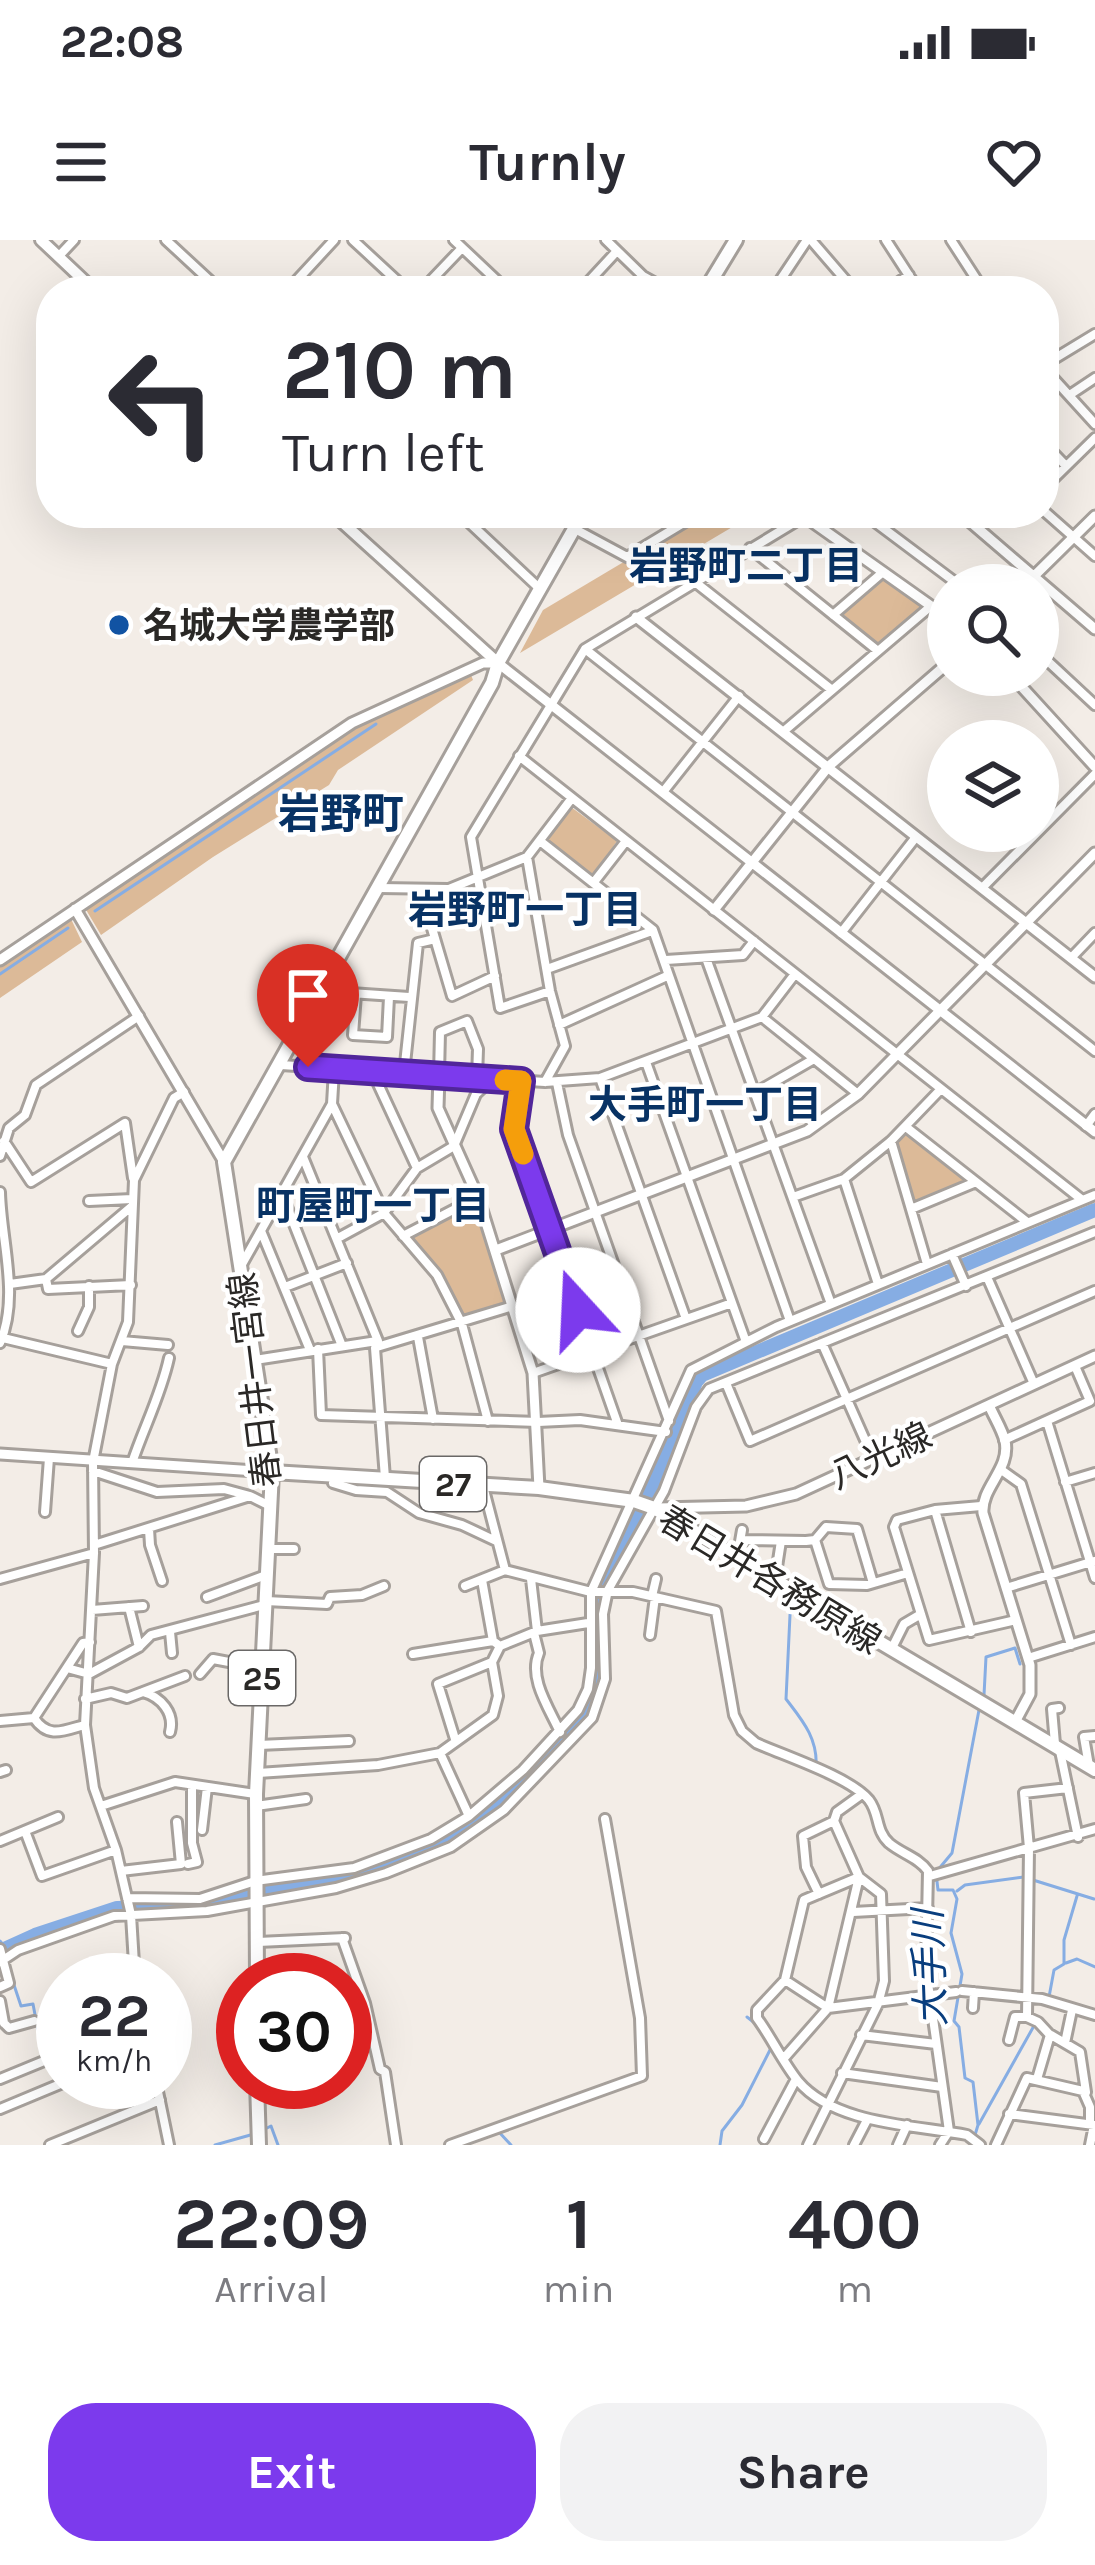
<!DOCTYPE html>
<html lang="en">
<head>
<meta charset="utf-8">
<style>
	:root { --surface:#fff; --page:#f2f2f3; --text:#2b2b33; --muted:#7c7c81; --accent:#7c3aed }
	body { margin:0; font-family:Karla,"Noto Sans JP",sans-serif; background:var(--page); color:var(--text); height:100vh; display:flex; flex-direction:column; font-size:45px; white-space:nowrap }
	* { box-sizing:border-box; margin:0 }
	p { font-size:39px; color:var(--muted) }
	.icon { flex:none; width:66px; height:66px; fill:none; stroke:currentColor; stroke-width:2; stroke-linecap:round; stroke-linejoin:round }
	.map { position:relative; height:1905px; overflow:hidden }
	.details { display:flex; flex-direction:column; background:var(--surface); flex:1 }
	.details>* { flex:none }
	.hud { position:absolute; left:36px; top:36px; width:1023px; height:252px; border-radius:48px; box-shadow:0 12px 48px #0002; background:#fff; color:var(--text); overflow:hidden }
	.buttons { position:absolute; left:927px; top:324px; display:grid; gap:24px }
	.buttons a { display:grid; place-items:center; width:132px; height:132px; border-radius:50%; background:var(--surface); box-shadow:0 12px 48px #0002; font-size:60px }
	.speed { position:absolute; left:36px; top:1713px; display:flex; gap:24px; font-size:60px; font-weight:700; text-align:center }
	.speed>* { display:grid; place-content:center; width:156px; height:156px; border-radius:50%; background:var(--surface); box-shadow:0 12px 48px #0002; line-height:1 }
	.speed small { font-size:30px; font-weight:400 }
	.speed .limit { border:18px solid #d22; background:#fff; color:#111 }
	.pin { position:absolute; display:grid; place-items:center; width:102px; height:102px; color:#fff; margin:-123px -51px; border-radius:50% 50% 50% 0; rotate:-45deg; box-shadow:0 0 12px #0007 }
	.pin .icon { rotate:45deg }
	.me { position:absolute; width:132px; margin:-66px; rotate:340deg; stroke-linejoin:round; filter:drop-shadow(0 0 9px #0008) }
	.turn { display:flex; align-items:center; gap:42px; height:252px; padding:0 48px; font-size:54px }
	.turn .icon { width:156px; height:156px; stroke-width:2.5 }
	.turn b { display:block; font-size:84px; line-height:102px }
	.eta { display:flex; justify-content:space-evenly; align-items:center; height:204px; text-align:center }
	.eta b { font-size:72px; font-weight:700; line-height:84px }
	.action { display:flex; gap:24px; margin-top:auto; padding:24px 48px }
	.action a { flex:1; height:138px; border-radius:48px; background:var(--accent); color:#fff; font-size:48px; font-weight:700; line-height:138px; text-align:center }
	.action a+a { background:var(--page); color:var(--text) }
	.status { display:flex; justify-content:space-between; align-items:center; height:84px; padding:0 60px; background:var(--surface); direction:ltr }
	.status svg { height:33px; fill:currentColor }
	header { display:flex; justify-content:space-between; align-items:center; height:156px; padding:0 48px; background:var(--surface); font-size:54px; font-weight:700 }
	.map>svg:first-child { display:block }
	.green { fill:#dcba98 }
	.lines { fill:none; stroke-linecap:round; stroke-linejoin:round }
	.stream { stroke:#86ade3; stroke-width:3 }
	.river { stroke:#86ade3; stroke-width:14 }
	.minor-casing { stroke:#a6a09b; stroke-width:14 }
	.tertiary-casing { stroke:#a6a09b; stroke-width:15 }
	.secondary-casing { stroke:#a6a09b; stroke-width:16 }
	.primary-casing { stroke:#a6a09b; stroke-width:18 }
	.minor { stroke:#fff; stroke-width:8 }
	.tertiary { stroke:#fff; stroke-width:9 }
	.secondary { stroke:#fff; stroke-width:10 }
	.primary { stroke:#fff; stroke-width:12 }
	.route-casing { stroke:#51269a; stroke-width:30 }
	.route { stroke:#7c3aed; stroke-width:21 }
	.slow { stroke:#f59e0b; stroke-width:21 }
	.poi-dot { fill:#1153a3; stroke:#fff; stroke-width:4.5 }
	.labels { text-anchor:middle; stroke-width:9; stroke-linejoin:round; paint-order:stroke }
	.shield { fill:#fff; stroke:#6a6867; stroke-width:3 }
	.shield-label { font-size:33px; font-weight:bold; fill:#2a2826 }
	.poi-label { font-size:36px; font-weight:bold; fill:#2a2826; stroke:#fff; text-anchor:start }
	.street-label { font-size:36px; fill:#2a2826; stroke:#fff }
	.neighbourhood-label { font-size:39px; font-weight:bold; fill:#083264; stroke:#fff }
	.water-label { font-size:39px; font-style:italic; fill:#093e7e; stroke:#fff }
	.quarter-label { font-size:42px; font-weight:bold; fill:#083264; stroke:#fff }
</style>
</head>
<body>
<div class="status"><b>22:08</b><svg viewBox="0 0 49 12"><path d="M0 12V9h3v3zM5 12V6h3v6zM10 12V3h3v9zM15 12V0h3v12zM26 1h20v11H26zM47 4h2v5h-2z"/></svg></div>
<header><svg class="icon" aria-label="menu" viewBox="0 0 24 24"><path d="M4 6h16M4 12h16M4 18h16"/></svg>Turnly<svg class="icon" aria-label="heart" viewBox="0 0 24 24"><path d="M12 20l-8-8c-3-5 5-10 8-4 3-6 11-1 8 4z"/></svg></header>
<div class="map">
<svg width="1095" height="1905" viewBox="0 0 1095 1905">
	<rect width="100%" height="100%" fill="#f3ede7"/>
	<path class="green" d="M706,273H756L520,413L543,370Z
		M886,337L924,368L877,406L841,372Z
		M471,435L473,440L338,530L329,545L213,617L101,695L85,668L357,485Z
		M571,567L617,601L594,635L547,602Z
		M71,679L82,702L0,758V725Z
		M904,893L966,939L965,945L912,963L895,904Z
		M473,962L489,1002L488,1009L505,1063L466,1079L440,1034L409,999Z"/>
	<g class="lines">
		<path class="stream" d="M95,671L376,484
			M0,734L68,688
			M791,1354L786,1459C802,1480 818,1498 816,1527
			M984,1455L986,1417L1015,1408L1020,1424
			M928,1626L936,1633L938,1650H953L957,1659L951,1693L962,1734L954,1781L959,1787L965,1838L973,1842L978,1885L972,1905
			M937,1631L952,1613L979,1470
			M1033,1640L1094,1659
			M957,1651L965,1645L1024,1637
			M0,1701L6,1708
			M1066,1723L1077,1719L1095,1727
			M92,1737L93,1740
			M13,1742L21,1766L33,1764L43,1817L63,1809
			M1049,1757L1054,1730L1064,1724V1700L1077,1656
			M132,1842L139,1855H153
			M979,1884L1035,1784
			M263,1890L271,1886L278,1905
			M498,1891L511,1905
			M215,1905L254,1894
			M720,1905L722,1891L742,1865L771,1808L756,1784L747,1777"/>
		<path class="river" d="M0,1711L35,1695L117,1668L199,1666L248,1652L361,1634L448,1599L490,1571L567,1496L594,1455L598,1434L595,1378L599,1355L652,1249L696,1142L702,1135L1095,970"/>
		<g class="minor-casing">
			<path id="minor" d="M166,0L221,51
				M353,0L408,51
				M454,0L508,51
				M606,0L643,36L670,51
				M811,0L855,51
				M886,0L919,51
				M951,0L984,51
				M59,16L74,0
				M287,51L334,0
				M421,51L462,8
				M580,51L617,11
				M773,51L807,0
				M886,51L909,35
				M1044,125L1095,94
				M1044,128L1095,184
				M1071,154L1095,138
				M1044,203L1066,226
				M1044,248L1095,198
				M1044,271L1095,316
				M459,273L539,348
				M863,273L959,345
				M575,289L627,317L700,273
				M750,308L878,411
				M695,342L832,450
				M833,375L883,332
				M585,409L1095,811
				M1038,412L1095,465
				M784,491L931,366
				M519,516L1081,959
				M663,552L739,456
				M540,601L653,690L790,1081
				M594,642L626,601
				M379,648L448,649
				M982,648L1095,534
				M841,693L916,597
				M706,718L831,1064
				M1071,718L1095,693
				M666,720L743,715L754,701
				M547,729L652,691
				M495,736L452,756L431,685L449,649L527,617
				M321,751L409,757
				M550,751L500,768L471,597L585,409L810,273
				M356,754L353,795L387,797L389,757
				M762,777L858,854
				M559,785L667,736
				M646,822L746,1102
				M281,825L545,842L600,838L762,777L795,734
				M372,831L417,928
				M404,833L418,703L435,699
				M439,835L440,792L467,781L478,809L477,838
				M600,838L686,1079
				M521,841L514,889L618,1185
				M545,842L565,806L550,751L527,617L572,558
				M557,843L568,895L669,1181
				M755,853L814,819
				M332,864L384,973L437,1035L462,1084L488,1181
				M1086,886L1095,874
				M906,887L1027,982
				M4,901L31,942L125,883L133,938
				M891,901L927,1024
				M0,916L9,888L25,875L36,845L139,776
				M303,917L378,1101L375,1108L385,1238
				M844,939L878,1044
				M0,952C1,1001 20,1056 0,1103
				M282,954L342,1106
				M793,957L844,939L891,901L941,849
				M89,961L132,959
				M911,969L976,942
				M261,991L310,1110
				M403,996L478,957
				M338,998L384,973L417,928L454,906L476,854L491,840
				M952,1014L966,1046
				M241,1026L332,864L334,830
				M987,1037L1034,1144
				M46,1039L48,1049L131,1045
				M10,1044L46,1039L131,967
				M285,1047L347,1023
				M78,1091L89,1067V1046
				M418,1097L433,1179
				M3,1098L112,1124
				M122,1101L168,1105
				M822,1103L873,1218
				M377,1107L513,1066
				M318,1109L321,1175L538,1182L580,1180L666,1192
				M255,1120L377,1101
				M533,1133L732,1063
				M726,1143L750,1201L1095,1051
				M1047,1181L1095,1338
				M1004,1200L1090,1161L1075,1126
				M132,1223C144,1187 161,1155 169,1118
				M1000,1229L1021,1244L1071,1405
				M93,1231L157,1252L224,1249L250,1256
				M1065,1242L1095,1233
				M333,1243L356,1250L387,1252L419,1273L462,1285L496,1301
				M483,1246L505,1330
				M981,1266L935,1270L897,1280L894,1287L929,1400L1016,1380
				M935,1270L971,1392
				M45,1272L49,1218
				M149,1289L150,1305L162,1341
				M741,1300L806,1301L815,1300L826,1287L857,1289L873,1343
				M815,1300L829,1344L867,1345L908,1333
				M94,1305L250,1256L268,1265
				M270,1309H294
				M737,1319L742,1290
				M0,1339L94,1313
				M531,1339L537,1391
				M775,1340L781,1301
				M465,1346L505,1330L591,1352H633L716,1371L734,1475L742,1491L756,1503C785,1516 850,1537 869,1560C880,1574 875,1590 889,1603C902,1614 918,1617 928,1631L926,1729L949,1891L940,1905
				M1006,1348L1094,1321
				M652,1356L656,1339
				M207,1357L266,1335
				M266,1361L327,1364L330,1357L362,1355L384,1346
				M129,1367L139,1407
				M92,1370L143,1366
				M170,1392L172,1413
				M534,1393L539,1413C528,1438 549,1468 560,1492
				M650,1395L655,1357
				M500,1406L537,1391L588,1383
				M891,1410L904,1384L921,1374
				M413,1414L493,1401
				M1028,1418L1095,1397
				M67,1428L89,1434L139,1407L151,1395L264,1365
				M200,1434L213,1419L261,1428
				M143,1452C161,1457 175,1473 170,1492
				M85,1459L111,1453L127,1458L185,1436
				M34,1478C48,1499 63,1491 84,1485
				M0,1481L34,1478L83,1403L90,1402
				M455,1499L438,1444L492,1422
				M1055,1504L1052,1469L1059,1468
				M259,1505L349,1501
				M1060,1511L1078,1597
				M1089,1526L1084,1497L1095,1496
				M0,1532L6,1530
				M258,1533L378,1525L440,1513
				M101,1566L175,1542L255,1554
				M256,1566L306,1559
				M469,1576L440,1513L493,1475L498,1456L492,1422L500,1406L493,1401L482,1340
				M834,1581L859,1637L804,1660L785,1740L757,1770V1778C771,1797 784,1824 798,1841C835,1885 916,1885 967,1895L980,1905
				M202,1590L207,1547
				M25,1591L42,1636L116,1610
				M0,1601L58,1577
				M188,1624L197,1622L192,1603V1545
				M121,1631L181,1624L177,1582
				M930,1636L1095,1589
				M819,1654L806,1627L803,1596L834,1581L837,1572L862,1554
				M127,1658L200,1659L255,1641L354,1628L431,1599L469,1576L523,1530L578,1470L588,1449L591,1428V1352L691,1130L776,1087L1095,955
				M853,1672L928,1668
				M342,1698L365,1763L380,1829L385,1832L396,1905
				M258,1702L345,1698
				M0,1709L9,1743L0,1747
				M0,1722L18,1710L114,1676L207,1671L336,1648L386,1633L451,1607L504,1570L592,1478L605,1439L603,1374L608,1350L664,1251L696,1167L709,1149L1095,992
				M135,1740L131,1675L116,1610L94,1548L85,1485L94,1313L93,1222L112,1124L128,1082L134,940L174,858L184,852
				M785,1740L828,1768L956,1752
				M962,1751L1042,1759L1095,1775
				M0,1761L4,1783
				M973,1768L974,1752
				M4,1783L9,1788L34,1781
				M861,1795L936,1804
				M1051,1795L1080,1812L1086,1852
				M1009,1800L1015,1777H1027
				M1065,1803L1072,1770
				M785,1817L828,1768L859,1637L881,1654L884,1741L878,1764L808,1905
				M842,1833L942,1847
				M0,1839L44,1821
				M1037,1839L1050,1795L1038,1782L1027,1777L1029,1608L1024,1553L1068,1548
				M156,1842L169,1905
				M0,1869L65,1842
				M1009,1874L1094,1885L1090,1905
				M764,1899L796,1839
				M50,1905L160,1860
				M450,1905L642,1836L640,1778L605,1579
				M854,1905L867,1880
				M898,1905L907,1885
				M996,1905L1027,1838L1083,1851L1090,1867V1884"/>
		</g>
		<g class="tertiary-casing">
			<path id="tertiary" d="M960,273L1095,389
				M804,276L948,378
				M1025,345L1095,276
				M636,377L1095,737
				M1011,435L1095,527
				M75,669L224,922
				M714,670L829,526L948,423
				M0,720L352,483L483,423H498L1095,892
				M439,835L438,868L478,957L533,1133L539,1248
				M496,1010L807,891L858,854L1095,613
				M989,1165C994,1177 1002,1189 1005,1201C1011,1229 981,1247 983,1273L1030,1425V1454L1015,1482
				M0,1214L272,1232
				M658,1268L746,1266L796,1254L1095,1116"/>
		</g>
		<g class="secondary-casing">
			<path id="secondary" d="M41,0L95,51
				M332,273L498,423"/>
		</g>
		<g class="primary-casing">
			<path id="primary" d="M705,51L736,0
				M272,1232L539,1248L634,1261L654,1268L1095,1530
				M257,1740L256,1554L272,1232L224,922L492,443L498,423L583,273
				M257,1842L259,1905"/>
		</g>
		<use href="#minor" class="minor"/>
		<use href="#tertiary" class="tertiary"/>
		<use href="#secondary" class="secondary"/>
		<use href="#primary" class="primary"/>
	</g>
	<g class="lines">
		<g class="route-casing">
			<path id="route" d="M308,827L521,841L514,889L578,1070"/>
		</g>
		<use href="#route" class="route"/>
		<path class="slow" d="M505,840L521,841L514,889L523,914"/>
	</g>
	<circle class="poi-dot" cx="119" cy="385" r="12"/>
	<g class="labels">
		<g class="shield">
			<rect x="420" y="1217" width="66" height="54" rx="9"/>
			<rect x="229" y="1411" width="66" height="54" rx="9"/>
		</g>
		<g class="shield-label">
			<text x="453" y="1256">27</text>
			<text x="262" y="1450">25</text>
		</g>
		<g class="poi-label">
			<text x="143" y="398">名城大学農学部</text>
		</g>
		<g class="street-label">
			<text transform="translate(254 1140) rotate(-97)" y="13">春日井一宮線</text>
			<text transform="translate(880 1215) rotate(-25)" y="13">八光線</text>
			<text transform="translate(770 1339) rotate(31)" y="13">春日井各務原線</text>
		</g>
		<g class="neighbourhood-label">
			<text x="746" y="339">岩野町二丁目</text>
			<text x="525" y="683">岩野町一丁目</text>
			<text x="705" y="878">大手町一丁目</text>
			<text x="373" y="979">町屋町一丁目</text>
		</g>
		<g class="water-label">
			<text transform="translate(929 1728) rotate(-92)" y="14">大手川</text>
		</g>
		<g class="quarter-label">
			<text x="341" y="588">岩野町</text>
		</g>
	</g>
</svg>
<div class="buttons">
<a><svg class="icon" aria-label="search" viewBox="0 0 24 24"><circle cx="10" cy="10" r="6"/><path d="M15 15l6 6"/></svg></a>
<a><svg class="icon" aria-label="layers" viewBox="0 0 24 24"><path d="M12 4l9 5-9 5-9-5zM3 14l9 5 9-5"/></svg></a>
</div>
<div class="speed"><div>22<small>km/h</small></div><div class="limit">30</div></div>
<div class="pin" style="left:308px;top:827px;background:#d93025"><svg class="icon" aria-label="arrive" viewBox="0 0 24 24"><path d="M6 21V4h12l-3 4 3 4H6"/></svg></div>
<svg class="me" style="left:578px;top:1070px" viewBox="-20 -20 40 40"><circle r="19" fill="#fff"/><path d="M0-13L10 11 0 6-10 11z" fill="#7c3aed"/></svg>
<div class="hud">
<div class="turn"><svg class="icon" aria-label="left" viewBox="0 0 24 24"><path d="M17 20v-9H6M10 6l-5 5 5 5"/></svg><div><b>210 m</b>Turn left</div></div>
</div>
</div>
<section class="details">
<div class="eta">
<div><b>22:09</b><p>Arrival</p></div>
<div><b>1</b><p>min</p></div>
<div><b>400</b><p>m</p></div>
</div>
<div class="action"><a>Exit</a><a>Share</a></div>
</section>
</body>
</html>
